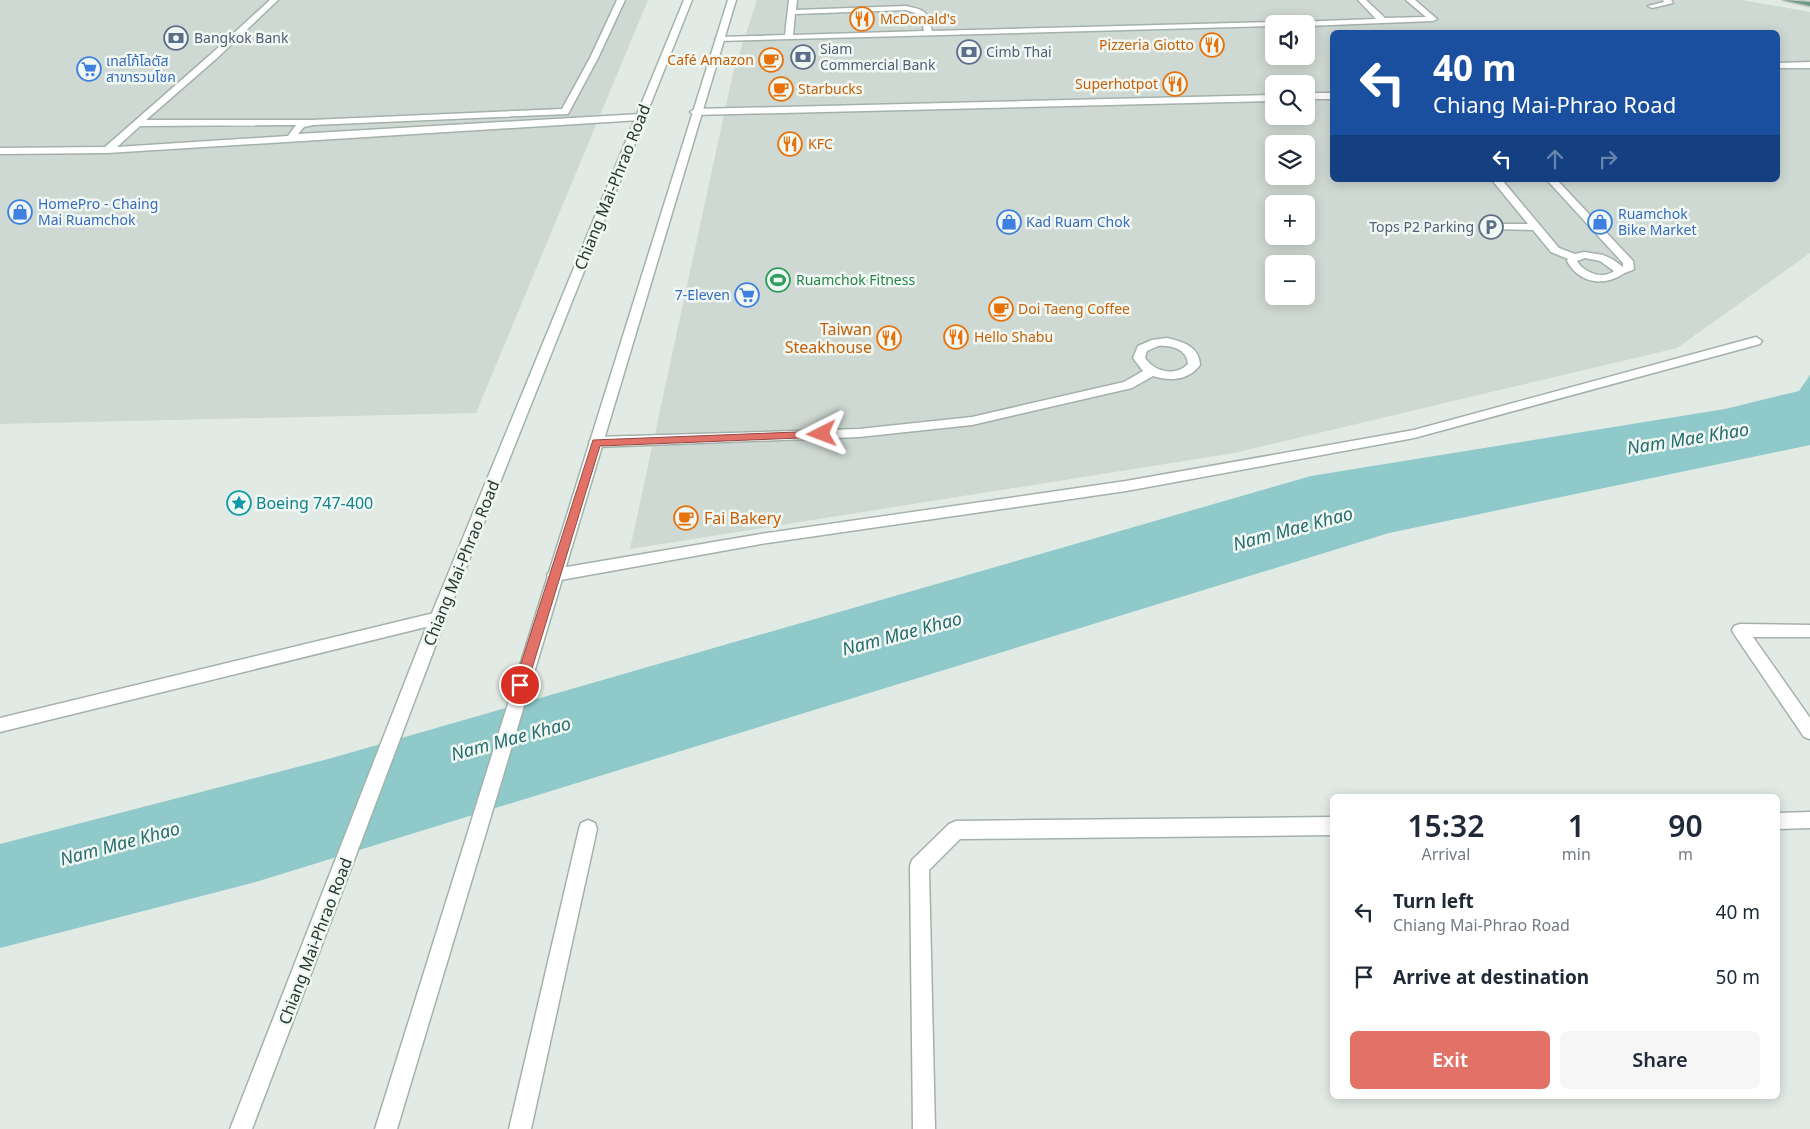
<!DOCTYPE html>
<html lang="en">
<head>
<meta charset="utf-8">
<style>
	:root { --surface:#fff; --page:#f6f6f7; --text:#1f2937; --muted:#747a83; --accent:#e27167 }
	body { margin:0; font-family:"Noto Sans","Noto Sans Thai",sans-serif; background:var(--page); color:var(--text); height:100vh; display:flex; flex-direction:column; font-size:19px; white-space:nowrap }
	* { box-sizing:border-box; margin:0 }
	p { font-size:16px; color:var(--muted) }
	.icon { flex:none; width:28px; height:28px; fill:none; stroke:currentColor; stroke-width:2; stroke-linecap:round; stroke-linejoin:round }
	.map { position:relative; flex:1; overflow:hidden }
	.panel { position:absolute; left:1330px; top:794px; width:450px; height:305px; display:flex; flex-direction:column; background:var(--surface); border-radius:8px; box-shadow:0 2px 12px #0003 }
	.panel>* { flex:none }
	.guide { position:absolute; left:1330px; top:30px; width:450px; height:152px; border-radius:8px; box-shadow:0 2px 12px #0003; background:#1a4fa0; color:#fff; overflow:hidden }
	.fabs { position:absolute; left:1265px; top:15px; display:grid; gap:10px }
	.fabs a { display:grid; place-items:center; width:50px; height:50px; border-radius:8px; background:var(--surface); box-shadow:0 2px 12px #0003; font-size:25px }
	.pin { position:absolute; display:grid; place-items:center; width:42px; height:42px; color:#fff; margin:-21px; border:2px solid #fff; border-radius:50%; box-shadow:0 1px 5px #0007 }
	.me { position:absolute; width:55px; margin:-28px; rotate:267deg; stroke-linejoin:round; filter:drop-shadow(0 0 4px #0008) }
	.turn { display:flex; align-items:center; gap:18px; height:105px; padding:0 20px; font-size:22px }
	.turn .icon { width:65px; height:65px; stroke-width:2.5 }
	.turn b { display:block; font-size:35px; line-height:42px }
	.lanes { display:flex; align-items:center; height:48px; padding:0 20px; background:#0003; justify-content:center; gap:25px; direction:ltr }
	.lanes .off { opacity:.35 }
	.eta { display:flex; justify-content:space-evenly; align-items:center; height:85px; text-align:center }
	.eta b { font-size:30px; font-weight:600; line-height:35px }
	.cta { display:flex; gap:10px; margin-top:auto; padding:10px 20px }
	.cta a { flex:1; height:58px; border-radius:8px; background:var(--accent); color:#fff; font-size:20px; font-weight:600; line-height:58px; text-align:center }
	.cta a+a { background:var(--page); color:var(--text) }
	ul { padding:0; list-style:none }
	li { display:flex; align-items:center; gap:15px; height:65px; padding:0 20px }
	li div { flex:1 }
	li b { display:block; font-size:19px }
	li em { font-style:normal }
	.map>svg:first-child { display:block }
	.built { fill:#cfd9d3; fill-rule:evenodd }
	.water { fill:#8fc9c9 }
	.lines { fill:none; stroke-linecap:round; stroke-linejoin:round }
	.service-casing { stroke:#a4b1aa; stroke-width:3 }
	.minor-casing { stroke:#a4b1aa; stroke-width:3 }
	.secondary-casing { stroke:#a1b4aa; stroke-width:3 }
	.primary-casing { stroke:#c1c7c5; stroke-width:3 }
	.service { fill:#fff; fill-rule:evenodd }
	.minor { fill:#fff; fill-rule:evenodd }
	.secondary { fill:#fff; fill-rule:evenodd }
	.primary { fill:#6a9a86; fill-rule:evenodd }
	.route { fill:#e27167; stroke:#934943 }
	.labels { text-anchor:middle; stroke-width:5; stroke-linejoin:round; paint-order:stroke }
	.far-food-label { font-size:14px; fill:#c56008; stroke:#f1f7f3; text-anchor:start }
	.far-service-label { font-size:14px; fill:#4e5e75; stroke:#f1f7f3; text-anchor:start }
	.far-shop-label { font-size:14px; fill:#366cbe; stroke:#f1f7f3; text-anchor:start }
	.far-leisure-label { font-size:14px; fill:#27864d; stroke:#f1f7f3; text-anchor:start }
	.street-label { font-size:16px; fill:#23382f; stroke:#f1f7f3 }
	.food-label { font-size:16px; fill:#c56008; stroke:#f1f7f3; text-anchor:end }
	.culture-label { font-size:16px; fill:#0d838f; stroke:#f1f7f3; text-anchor:start }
	.water-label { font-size:18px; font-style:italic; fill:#246d6d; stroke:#f1f7f3 }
</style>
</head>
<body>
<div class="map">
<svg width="1810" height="1129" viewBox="0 0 1810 1129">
	<rect width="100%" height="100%" fill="#e1eae4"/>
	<path class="built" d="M0,0H648L476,413L0,424Z
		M757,0H1742L1810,12V253L1677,348L1234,453L630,549L733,73ZM1274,24H1306V56H1274ZM1332,32H1778V180H1332ZM1274,84H1306V116H1274ZM1274,144H1306V176H1274ZM1274,204H1306V236H1274ZM1274,264H1306V296H1274Z"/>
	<path class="water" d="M1810,375V445L1389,533L252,883L0,948V844L332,758L1311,476L1725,409L1799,391Z"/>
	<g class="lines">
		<g class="service-casing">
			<path id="service" d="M270,0H278L216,59L146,120H311L562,109L590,58L617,0H625L598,58L568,114L313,125L304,127L298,134L640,114L645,117L640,120L107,153L0,154V148L105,147L210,55ZM296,125L288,136L117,147L140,126Z
				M789,0H797L796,10L906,6C925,10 928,11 932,31L1274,22L1278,24H1274V26L719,41L715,39L719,37L785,35ZM906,10L915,13L921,17L924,31L793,35L795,14Z
				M1358,0H1366L1385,18L1426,17L1406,0H1415L1437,19L1433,21L1306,26V24H1291L1295,22L1376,19Z
				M1663,0H1671L1673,3L1652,8L1648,6L1664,2Z
				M1810,62V68H1778V63Z
				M1306,93H1332V99H1306Z
				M1274,95V101L695,115L690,112L695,109Z
				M1492,180H1502L1559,248L1575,254L1584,252L1603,255L1612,259L1623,267V263L1547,180H1557L1633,261L1634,269C1630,272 1627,271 1623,274C1603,287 1579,283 1567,261L1568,259L1551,252L1533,230L1487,229L1486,227L1491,224H1528ZM1585,258L1600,261L1614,271C1603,280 1584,273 1577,261Z
				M1756,337L1762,341L1760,344L1414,438L1126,491L761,544L555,581L550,579L547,575L550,571L555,569L761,534L1126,481L1414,430Z
				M1167,338C1183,342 1199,346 1200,365C1188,381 1170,381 1153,376L1132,388L972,425L859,437L596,447L591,445L589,442L591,439L596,437L859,429L972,417L1124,382L1143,371L1133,358L1138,346L1152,340ZM1158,346C1171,345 1187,349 1188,364C1175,377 1155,372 1145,358L1147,351Z
				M588,820L595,823L597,829L531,1129H509L579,829L581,823Z"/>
		</g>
		<g class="minor-casing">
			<path id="minor" d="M438,612L444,614L446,618L444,622L438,624L0,732V718Z
				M1740,624L1810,625V637H1753L1810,718V739L1804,737L1734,634L1732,630L1734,626Z
				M1810,812V828L1778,829V813Z
				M1332,817V835L960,839L929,870L935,1129H913L910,866L912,860L949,824L956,821Z"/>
		</g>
		<g class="secondary-casing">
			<path id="secondary" d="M684,0H692L446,618L252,1129H230L430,618Z
				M728,0H736L397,1129H375Z"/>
		</g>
		<g class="primary-casing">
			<path id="primary" d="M1783,0L1810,2V6Z"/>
		</g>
		<use href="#service" class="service"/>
		<use href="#minor" class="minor"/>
		<use href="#secondary" class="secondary"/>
		<use href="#primary" class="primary"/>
	</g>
	<path class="route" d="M822,431L825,432V437L600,446L527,685L525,689L520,690L516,689L514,685L593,440Z"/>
	<defs>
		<g id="restaurant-ring" transform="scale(1.25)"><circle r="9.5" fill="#f1f7f3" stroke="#e8710a" stroke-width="1.5"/><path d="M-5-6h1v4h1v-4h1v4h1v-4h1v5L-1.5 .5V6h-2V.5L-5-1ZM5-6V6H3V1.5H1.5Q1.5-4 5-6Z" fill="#e8710a"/></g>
		<g id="bank-ring" transform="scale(1.25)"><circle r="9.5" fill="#f1f7f3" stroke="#5c6f8a" stroke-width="1.5"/><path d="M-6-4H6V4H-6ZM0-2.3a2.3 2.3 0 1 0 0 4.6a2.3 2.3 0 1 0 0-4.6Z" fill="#5c6f8a"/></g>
		<g id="cafe-ring" transform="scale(1.25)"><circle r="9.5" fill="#f1f7f3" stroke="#e8710a" stroke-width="1.5"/><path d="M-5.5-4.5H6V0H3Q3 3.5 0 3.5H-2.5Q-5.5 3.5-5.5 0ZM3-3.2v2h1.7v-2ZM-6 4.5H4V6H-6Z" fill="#e8710a"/></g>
		<g id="supermarket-ring" transform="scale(1.25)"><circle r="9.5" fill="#f1f7f3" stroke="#3f7fe0" stroke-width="1.5"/><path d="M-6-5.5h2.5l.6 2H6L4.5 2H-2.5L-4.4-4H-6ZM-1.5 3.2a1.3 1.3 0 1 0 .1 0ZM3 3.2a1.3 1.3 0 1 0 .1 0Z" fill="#3f7fe0"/></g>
		<g id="shop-ring" transform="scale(1.25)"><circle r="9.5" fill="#f1f7f3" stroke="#3f7fe0" stroke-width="1.5"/><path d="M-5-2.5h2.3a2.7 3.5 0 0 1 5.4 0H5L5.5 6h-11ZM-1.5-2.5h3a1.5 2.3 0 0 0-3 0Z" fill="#3f7fe0"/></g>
		<g id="parking-ring" transform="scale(1.25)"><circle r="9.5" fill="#f1f7f3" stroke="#5c6f8a" stroke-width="1.5"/><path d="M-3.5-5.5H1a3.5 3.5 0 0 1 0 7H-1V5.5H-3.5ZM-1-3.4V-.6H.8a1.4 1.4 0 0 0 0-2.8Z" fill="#5c6f8a"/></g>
		<g id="stadium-ring" transform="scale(1.25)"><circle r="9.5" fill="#f1f7f3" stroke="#2e9e5b" stroke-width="1.5"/><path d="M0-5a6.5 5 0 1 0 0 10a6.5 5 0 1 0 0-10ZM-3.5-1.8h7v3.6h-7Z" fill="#2e9e5b"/></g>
		<g id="sight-ring" transform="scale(1.25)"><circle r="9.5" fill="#f1f7f3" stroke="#0f9aa8" stroke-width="1.5"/><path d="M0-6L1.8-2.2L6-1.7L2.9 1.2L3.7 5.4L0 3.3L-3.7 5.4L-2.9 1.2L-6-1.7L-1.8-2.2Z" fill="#0f9aa8"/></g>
	</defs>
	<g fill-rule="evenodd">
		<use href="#restaurant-ring" x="862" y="19"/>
		<use href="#bank-ring" x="176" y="38"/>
		<use href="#restaurant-ring" x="1212" y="45"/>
		<use href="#bank-ring" x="969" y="52"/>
		<use href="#bank-ring" x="803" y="57"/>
		<use href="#cafe-ring" x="771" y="60"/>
		<use href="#supermarket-ring" x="89" y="69"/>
		<use href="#restaurant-ring" x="1175" y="84"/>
		<use href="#cafe-ring" x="781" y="89"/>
		<use href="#restaurant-ring" x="790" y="144"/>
		<use href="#shop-ring" x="20" y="212"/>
		<use href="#shop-ring" x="1009" y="222"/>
		<use href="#shop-ring" x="1600" y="222"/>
		<use href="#parking-ring" x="1491" y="227"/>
		<use href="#stadium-ring" x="778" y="280"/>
		<use href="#supermarket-ring" x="747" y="295"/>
		<use href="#cafe-ring" x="1001" y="309"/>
		<use href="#restaurant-ring" x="956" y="337"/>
		<use href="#restaurant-ring" x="889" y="338"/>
		<use href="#sight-ring" x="239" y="503"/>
		<use href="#cafe-ring" x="686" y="518"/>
	</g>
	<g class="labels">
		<g class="far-food-label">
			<text x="880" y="24">McDonald's</text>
			<text x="1194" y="50" text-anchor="end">Pizzeria Giotto</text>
			<text x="754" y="65" text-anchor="end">Café Amazon</text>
			<text x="1158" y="89" text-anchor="end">Superhotpot</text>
			<text x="798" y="94">Starbucks</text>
			<text x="808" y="149">KFC</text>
			<text x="1018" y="314">Doi Taeng Coffee</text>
			<text x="974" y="342">Hello Shabu</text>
		</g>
		<g class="far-service-label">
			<text x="194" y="43">Bangkok Bank</text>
			<text x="820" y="54">Siam<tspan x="820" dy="16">Commercial Bank</tspan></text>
			<text x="986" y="57">Cimb Thai</text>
			<text x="1474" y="232" text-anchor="end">Tops P2 Parking</text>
		</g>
		<g class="far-shop-label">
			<text x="106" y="66">เทสโก้โลตัส<tspan x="106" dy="16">สาขารวมโชค</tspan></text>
			<text x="38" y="209">HomePro - Chaing<tspan x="38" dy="16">Mai Ruamchok</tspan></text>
			<text x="1618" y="219">Ruamchok<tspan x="1618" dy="16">Bike Market</tspan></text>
			<text x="1026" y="227">Kad Ruam Chok</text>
			<text x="730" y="300" text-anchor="end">7-Eleven</text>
		</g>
		<g class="far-leisure-label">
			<text x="796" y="285">Ruamchok Fitness</text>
		</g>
		<g class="street-label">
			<text transform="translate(612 187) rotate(-68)" y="6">Chiang Mai-Phrao Road</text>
			<text transform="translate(461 563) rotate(-68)" y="6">Chiang Mai-Phrao Road</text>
			<text transform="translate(315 941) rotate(-69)" y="6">Chiang Mai-Phrao Road</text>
		</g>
		<g class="food-label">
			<text x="872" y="335">Taiwan<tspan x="872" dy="18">Steakhouse</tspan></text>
			<text x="704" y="524" text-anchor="start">Fai Bakery</text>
		</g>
		<g class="culture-label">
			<text x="256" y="509">Boeing 747-400</text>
		</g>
		<g class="water-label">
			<text transform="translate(1688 439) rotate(-9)" y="6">Nam Mae Khao</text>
			<text transform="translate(1293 529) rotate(-15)" y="6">Nam Mae Khao</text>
			<text transform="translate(902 634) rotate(-15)" y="6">Nam Mae Khao</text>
			<text transform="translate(511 739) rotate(-15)" y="6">Nam Mae Khao</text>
			<text transform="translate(120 844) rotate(-15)" y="6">Nam Mae Khao</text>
		</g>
	</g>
</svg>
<div class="fabs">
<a><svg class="icon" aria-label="sound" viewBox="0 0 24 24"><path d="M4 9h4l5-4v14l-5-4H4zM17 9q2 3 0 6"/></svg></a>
<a><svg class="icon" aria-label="search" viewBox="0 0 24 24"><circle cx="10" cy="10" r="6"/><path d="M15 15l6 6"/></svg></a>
<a><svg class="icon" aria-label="layers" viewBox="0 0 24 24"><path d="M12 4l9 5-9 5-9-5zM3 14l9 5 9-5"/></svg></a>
<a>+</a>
<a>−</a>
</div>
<div class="pin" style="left:520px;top:685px;background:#d93025"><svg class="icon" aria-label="arrive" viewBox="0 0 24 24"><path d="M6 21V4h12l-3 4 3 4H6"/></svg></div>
<svg class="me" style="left:822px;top:434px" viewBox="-20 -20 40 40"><path d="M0-17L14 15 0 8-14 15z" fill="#e27167" stroke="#fff" stroke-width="4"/></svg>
<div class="guide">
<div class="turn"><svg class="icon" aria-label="left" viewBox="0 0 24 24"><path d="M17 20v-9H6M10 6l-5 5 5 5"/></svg><div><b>40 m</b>Chiang Mai-Phrao Road</div></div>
<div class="lanes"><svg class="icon" aria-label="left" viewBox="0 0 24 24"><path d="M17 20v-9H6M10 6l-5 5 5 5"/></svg><svg class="icon off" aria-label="ahead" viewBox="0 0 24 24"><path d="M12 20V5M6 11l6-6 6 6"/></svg><svg class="icon off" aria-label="right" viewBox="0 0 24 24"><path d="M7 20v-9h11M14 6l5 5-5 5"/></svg></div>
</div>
<section class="panel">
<div class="eta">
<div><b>15:32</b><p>Arrival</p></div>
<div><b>1</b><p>min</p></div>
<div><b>90</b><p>m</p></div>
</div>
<ul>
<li><svg class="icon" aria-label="left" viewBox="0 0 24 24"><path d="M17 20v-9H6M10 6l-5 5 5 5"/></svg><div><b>Turn left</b><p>Chiang Mai-Phrao Road</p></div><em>40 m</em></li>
<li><svg class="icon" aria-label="arrive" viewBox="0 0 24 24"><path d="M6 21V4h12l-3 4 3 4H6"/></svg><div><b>Arrive at destination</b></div><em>50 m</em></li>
</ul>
<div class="cta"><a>Exit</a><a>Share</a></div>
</section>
</div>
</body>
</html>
